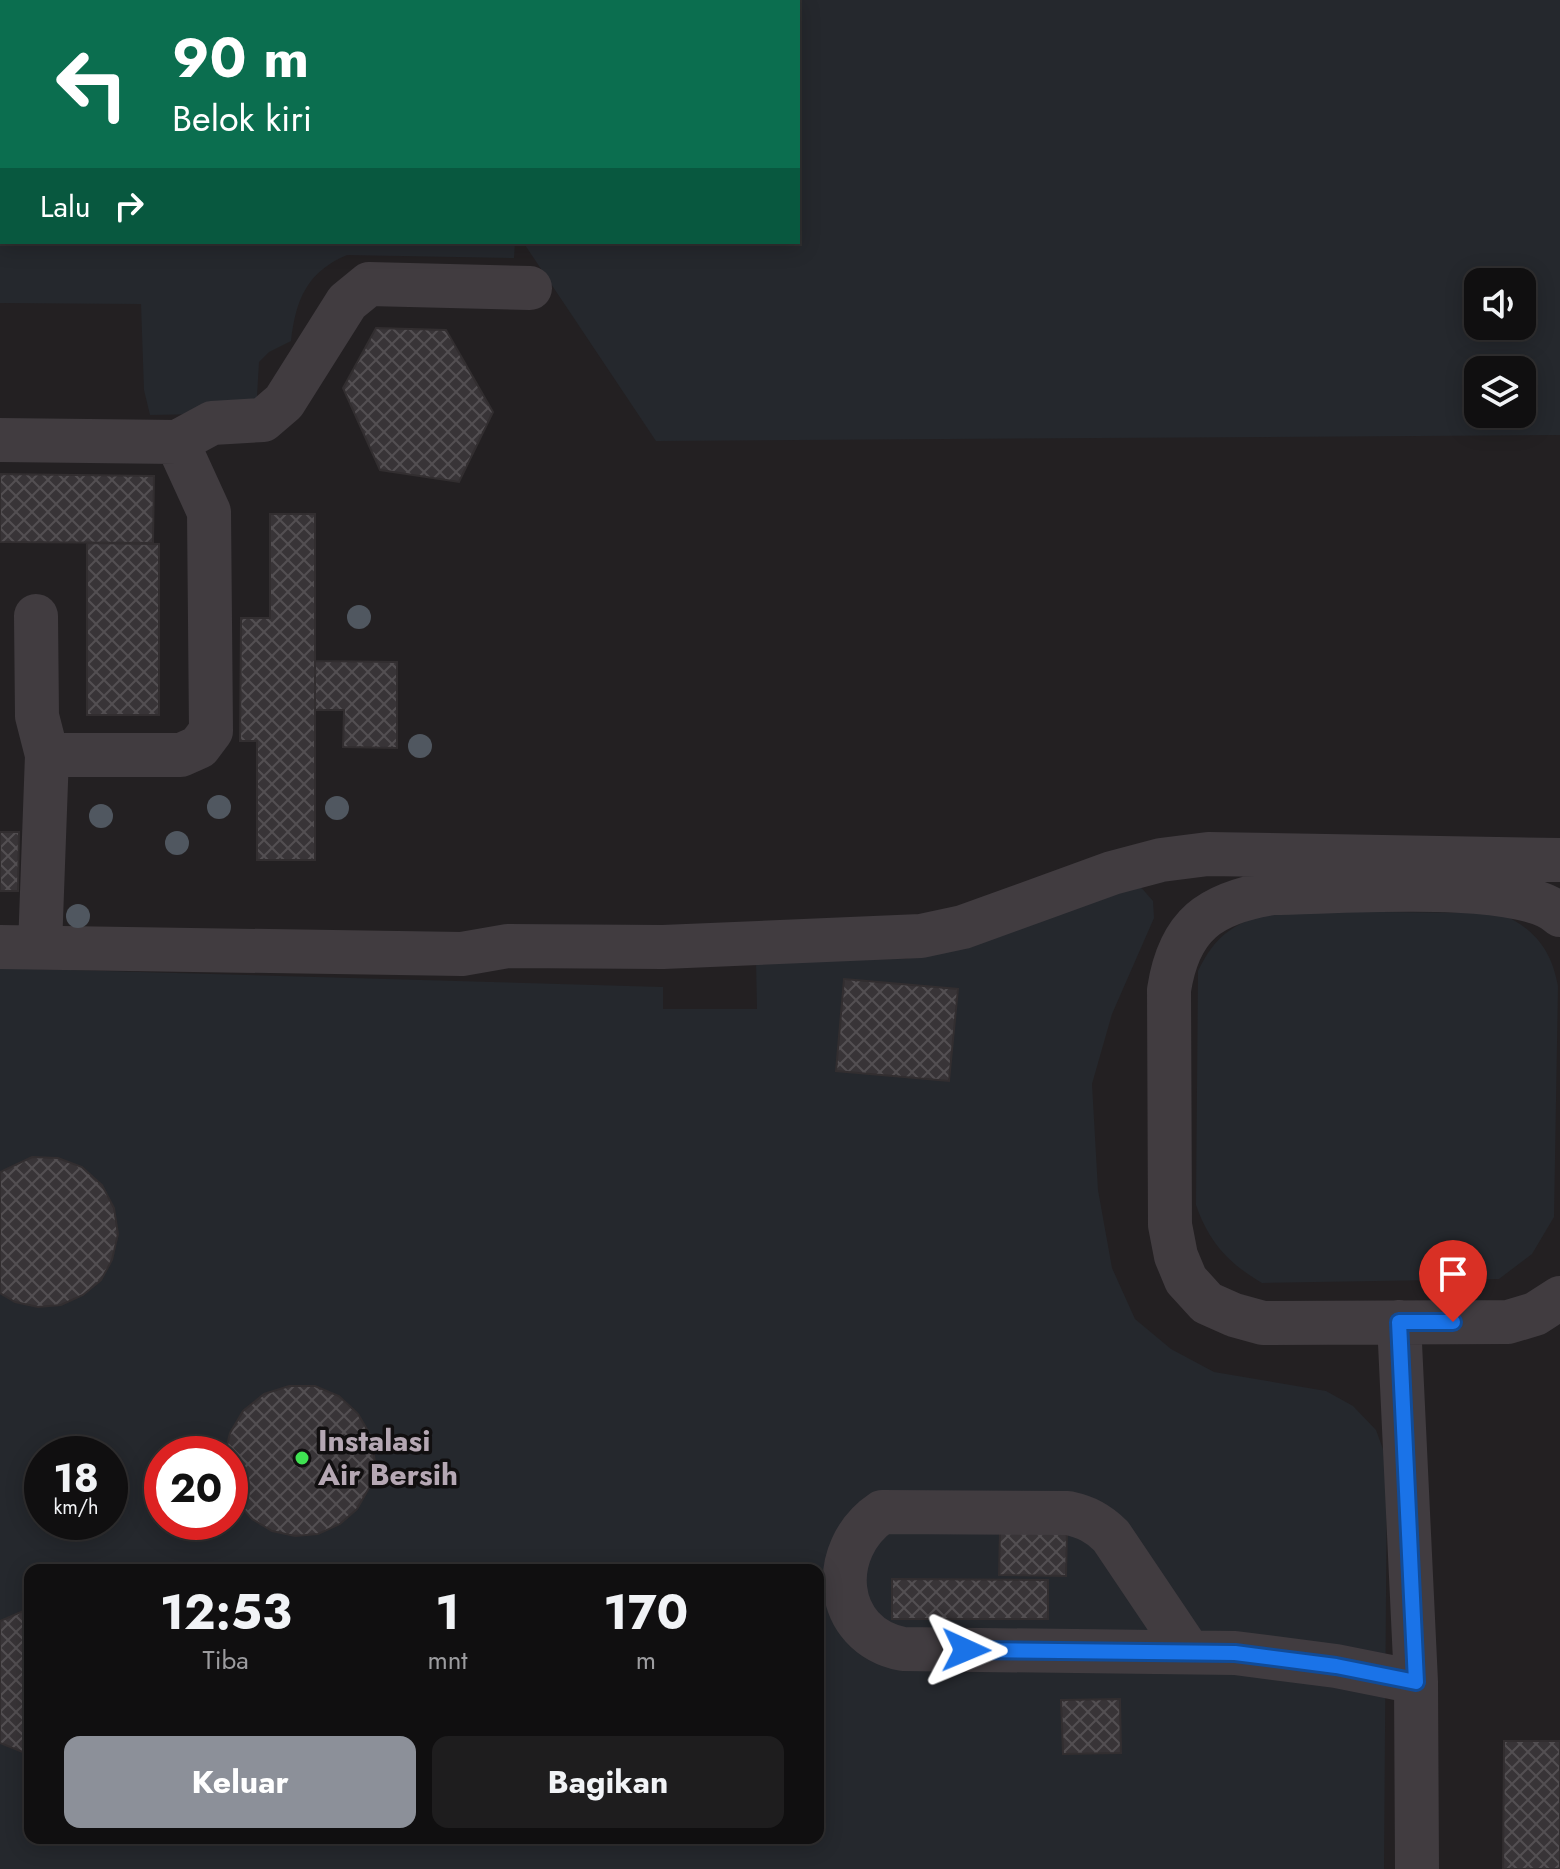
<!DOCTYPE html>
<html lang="id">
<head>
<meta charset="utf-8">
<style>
	:root { --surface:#100f10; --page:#1e1d1e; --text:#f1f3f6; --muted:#9c9c9f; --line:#302f30; --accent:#8c9099 }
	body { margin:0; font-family:Jost,sans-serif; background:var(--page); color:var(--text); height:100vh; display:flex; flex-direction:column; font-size:30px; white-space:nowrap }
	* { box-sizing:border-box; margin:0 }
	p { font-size:26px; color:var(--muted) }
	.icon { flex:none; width:44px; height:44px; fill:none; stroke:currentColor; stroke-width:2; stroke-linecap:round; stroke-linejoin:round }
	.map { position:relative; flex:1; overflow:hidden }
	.drawer { position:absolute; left:24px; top:1564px; width:800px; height:280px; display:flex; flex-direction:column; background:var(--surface); border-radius:16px; box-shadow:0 4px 20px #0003,0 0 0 2px var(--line) }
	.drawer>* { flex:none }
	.guide { position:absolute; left:0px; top:0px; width:800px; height:244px; box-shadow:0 4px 20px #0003,0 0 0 2px var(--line); background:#0b6e4f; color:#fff; overflow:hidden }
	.tools { position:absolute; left:1464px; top:268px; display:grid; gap:16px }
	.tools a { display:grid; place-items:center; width:72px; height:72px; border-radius:16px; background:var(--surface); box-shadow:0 4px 20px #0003,0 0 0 2px var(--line); font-size:40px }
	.speed { position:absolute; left:24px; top:1436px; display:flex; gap:16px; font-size:40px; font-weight:700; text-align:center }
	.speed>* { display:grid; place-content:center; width:104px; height:104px; border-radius:50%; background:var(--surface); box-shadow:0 4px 20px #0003,0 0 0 2px var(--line); line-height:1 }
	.speed small { font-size:20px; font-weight:400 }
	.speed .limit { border:12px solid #d22; background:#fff; color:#111 }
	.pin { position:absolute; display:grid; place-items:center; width:68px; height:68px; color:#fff; margin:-82px -34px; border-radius:50% 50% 50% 0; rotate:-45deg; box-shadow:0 0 8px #0007 }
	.pin .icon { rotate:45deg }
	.me { position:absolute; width:88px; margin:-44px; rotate:91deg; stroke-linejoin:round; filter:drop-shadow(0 0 6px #0008) }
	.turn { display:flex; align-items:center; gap:28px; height:168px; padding:0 40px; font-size:36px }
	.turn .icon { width:104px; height:104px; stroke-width:2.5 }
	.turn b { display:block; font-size:56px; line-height:68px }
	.then { display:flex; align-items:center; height:76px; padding:0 40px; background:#0003; gap:16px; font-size:30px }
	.eta { display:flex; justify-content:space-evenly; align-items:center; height:136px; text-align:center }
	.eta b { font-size:48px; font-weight:700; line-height:56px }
	.action { display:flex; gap:16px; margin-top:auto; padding:16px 40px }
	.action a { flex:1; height:92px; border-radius:16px; background:var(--accent); color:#fff; font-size:32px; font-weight:700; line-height:92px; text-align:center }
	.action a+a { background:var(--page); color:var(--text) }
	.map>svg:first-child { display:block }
	.built { fill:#232022; fill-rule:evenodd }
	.green { fill:#25282d; fill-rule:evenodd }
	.building { fill:url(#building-cross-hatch); stroke:#322e30; stroke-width:2 }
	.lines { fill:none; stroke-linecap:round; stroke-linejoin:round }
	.minor { stroke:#413c40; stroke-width:44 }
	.tree { fill:#505760 }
	.route-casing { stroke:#114b97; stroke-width:20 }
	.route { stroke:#1a73e8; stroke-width:14 }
	.poi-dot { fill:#3fe252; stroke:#110f10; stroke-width:3 }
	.labels { text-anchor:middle; stroke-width:7; stroke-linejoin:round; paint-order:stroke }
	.poi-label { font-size:30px; font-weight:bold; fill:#b5a7b3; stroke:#110f10; text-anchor:start }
</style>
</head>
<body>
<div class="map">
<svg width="1560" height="1869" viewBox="0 0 1560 1869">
	<defs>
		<pattern id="building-cross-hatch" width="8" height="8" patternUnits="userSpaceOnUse" patternTransform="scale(2)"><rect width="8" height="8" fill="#383437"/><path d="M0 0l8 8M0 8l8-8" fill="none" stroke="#534f52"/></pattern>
	</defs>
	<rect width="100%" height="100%" fill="#161415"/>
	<path class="built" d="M0,0H1560V1869H0ZM2,2H798V242H2ZM1478,282H1522V326H1478ZM1478,370H1522V414H1478ZM42,1454H110V1522H42ZM162,1454H230V1522H162ZM30,1570H818V1838H30Z"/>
	<path class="green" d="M516,0H1560V435L656,441L523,242H798V2ZM1478,282H1522V326H1478ZM1478,370H1522V414H1478Z
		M0,228L2,242H515L514,258L347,255C307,272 296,299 291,341L269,352L259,362L256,413L150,415L144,390L141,304L0,303Z
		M1139,885L1153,901L1154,918L1112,1014L1092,1084L1098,1190L1112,1268L1135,1319L1171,1349L1214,1372L1326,1391L1353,1406L1376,1430L1387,1460L1384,1869H0V968L663,987V1009H757L756,960L905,959L946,951ZM42,1454H110V1522H42ZM162,1454H230V1522H162ZM30,1570H818V1838H30Z
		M1270,911L1500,913C1534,929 1551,948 1558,986L1554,1217L1532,1254L1499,1279L1262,1283C1228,1263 1209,1242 1196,1205L1198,971C1216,934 1232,926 1270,911Z"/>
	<path class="building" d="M376,328L446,330L493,412L459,482L380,470L343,388Z
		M0,474L154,476L153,543L0,542Z
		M270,514H315V860H257V741H240L241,618H270Z
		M87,543L159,544V715H87Z
		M315,661L397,662V748L343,747L344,710H315Z
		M0,832H19L18,891H0Z
		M844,979L958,989L949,1081L836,1071Z
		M32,1157L58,1158L82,1167L102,1185L114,1208L118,1234L112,1260L101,1280L83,1295L61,1305L38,1307L15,1302L0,1293V1172Z
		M289,1386H315L339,1396L358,1414L371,1436L375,1462L369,1488L357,1509L340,1524L318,1534L295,1536L272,1531L252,1519L236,1501L230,1487V1454H225L230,1433L243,1411L264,1394Z
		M1000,1530L1067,1532L1066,1576L999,1575Z
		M892,1579L1048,1580V1619H892Z
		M30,1608V1755L0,1743V1621Z
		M1120,1699L1121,1753L1063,1754L1061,1700Z
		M1504,1741H1560V1869H1503Z"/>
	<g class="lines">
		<path class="minor" d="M168,2V0
			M0,84H2
			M0,440L177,442L212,423L263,420L284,402L347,302L369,284L530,288
			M36,616L37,716L47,755L40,947
			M47,755H181L199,747L211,731L209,512L177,442
			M1560,915C1521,877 1332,893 1273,893C1210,903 1179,925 1169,990L1170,1225L1176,1256L1186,1280L1207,1303L1234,1315L1263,1323L1508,1322L1535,1314L1560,1298
			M0,947L462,954L508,946L663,947L921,936L963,927L1112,873L1161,860L1208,854L1560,860
			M1399,1322L1416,1682L1417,1869
			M1189,1652L1111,1536C1098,1523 1086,1517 1068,1513L882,1512C827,1549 832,1635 903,1649L1235,1653L1336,1666L1416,1682"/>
	</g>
	<g class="tree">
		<circle cx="359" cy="617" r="12"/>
		<circle cx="420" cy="746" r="12"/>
		<circle cx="219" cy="807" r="12"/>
		<circle cx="337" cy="808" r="12"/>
		<circle cx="101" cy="816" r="12"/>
		<circle cx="177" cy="843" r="12"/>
		<circle cx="78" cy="916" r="12"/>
	</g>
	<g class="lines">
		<g class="route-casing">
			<path id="route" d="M966,1650L1235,1653L1336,1666L1416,1682L1399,1322H1453"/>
		</g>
		<use href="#route" class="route"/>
	</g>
	<circle class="poi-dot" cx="302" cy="1458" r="8"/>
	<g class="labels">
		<g class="poi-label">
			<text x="318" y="1451">Instalasi<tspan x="318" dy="34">Air Bersih</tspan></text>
		</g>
	</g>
</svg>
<div class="tools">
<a><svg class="icon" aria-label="sound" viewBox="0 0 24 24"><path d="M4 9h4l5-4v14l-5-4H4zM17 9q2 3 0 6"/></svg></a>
<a><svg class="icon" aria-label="layers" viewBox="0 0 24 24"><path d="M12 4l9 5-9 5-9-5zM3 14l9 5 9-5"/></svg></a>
</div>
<div class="speed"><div>18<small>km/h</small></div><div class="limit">20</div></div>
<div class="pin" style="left:1453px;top:1322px;background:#d93025"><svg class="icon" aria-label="arrive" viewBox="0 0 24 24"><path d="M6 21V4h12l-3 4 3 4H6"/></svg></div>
<svg class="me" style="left:966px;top:1650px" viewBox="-20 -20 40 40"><path d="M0-17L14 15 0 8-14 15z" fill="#1a73e8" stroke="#fff" stroke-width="4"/></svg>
<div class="guide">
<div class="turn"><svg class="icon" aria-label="left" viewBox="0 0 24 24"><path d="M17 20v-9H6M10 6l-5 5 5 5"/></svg><div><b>90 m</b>Belok kiri</div></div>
<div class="then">Lalu<svg class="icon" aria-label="right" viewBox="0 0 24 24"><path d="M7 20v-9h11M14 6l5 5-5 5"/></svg></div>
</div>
<section class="drawer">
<div class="eta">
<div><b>12:53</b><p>Tiba</p></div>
<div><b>1</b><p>mnt</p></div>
<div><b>170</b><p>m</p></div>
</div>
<div class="action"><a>Keluar</a><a>Bagikan</a></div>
</section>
</div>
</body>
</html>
